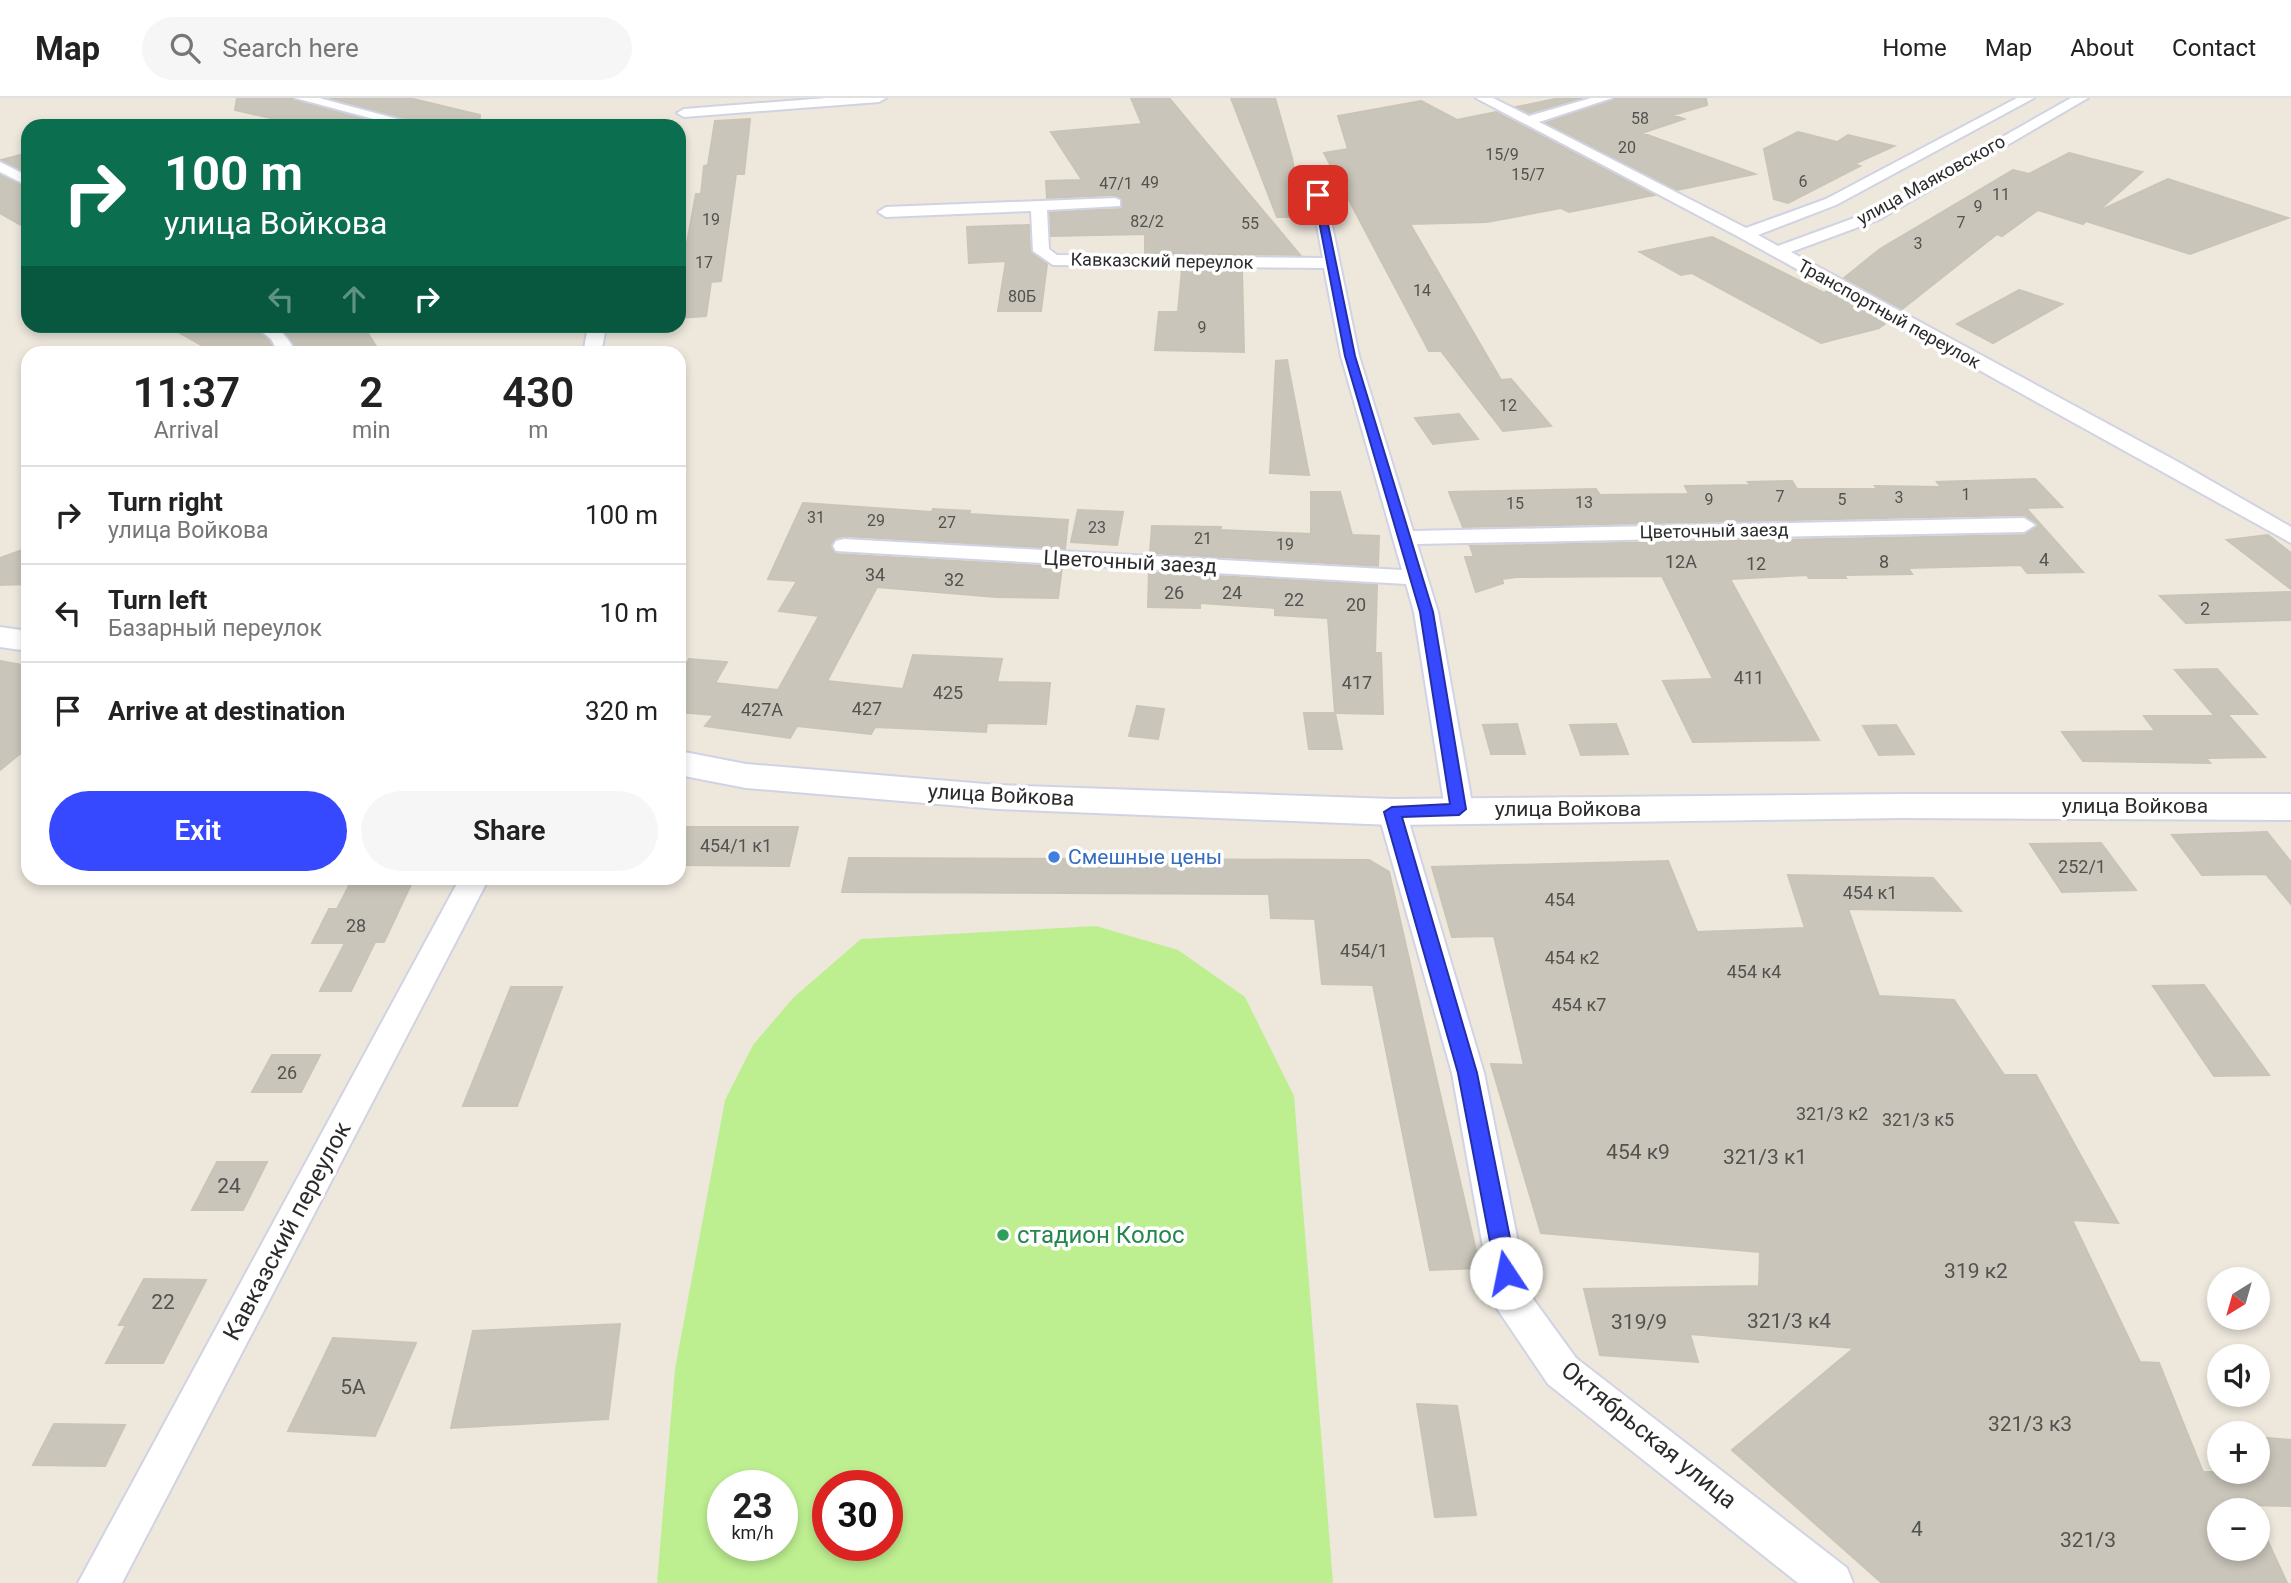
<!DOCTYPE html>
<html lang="en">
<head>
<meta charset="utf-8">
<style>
	:root { --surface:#fff; --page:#f6f6f6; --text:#222; --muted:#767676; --line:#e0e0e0; --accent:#3749ff }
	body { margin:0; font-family:Roboto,sans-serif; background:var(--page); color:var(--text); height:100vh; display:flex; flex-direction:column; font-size:26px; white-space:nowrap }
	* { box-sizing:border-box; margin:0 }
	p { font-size:23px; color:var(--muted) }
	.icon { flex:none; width:38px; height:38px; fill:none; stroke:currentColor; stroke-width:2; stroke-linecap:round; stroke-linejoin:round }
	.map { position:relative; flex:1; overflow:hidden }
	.panel { position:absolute; left:21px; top:248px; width:665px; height:539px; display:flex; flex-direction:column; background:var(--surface); border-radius:21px; box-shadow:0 4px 10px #0003 }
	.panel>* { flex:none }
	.hud { position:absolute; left:21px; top:21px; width:665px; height:214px; border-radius:21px; box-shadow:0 4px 10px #0003; background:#0b6e4f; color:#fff; overflow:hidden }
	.needle { width:46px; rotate:217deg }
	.buttons { position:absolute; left:2207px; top:1169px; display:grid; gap:14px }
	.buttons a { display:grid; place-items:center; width:63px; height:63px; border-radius:50%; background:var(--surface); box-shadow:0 4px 10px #0003; font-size:35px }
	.speed { position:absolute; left:707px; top:1372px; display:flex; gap:14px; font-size:35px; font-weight:700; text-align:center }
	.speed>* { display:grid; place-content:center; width:91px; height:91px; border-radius:50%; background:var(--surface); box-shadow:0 4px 10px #0003; line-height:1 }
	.speed small { font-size:18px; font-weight:400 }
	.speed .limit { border:10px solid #d22; background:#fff; color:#111 }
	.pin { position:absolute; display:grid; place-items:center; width:60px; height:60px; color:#fff; margin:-30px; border-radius:14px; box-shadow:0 4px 10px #0006 }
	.me { position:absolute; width:77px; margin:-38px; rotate:349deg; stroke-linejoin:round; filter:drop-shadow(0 0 5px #0008) }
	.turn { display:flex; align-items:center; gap:24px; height:147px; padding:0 28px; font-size:32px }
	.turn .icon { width:91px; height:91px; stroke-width:2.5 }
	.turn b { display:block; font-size:49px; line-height:60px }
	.lanes { display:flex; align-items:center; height:66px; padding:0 28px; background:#0003; justify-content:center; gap:35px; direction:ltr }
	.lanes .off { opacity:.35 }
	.eta { display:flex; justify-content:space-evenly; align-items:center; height:119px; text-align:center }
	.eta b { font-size:42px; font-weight:600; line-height:49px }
	.button { display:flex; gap:14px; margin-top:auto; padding:14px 28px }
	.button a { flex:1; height:80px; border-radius:42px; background:var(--accent); color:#fff; font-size:28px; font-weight:600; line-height:80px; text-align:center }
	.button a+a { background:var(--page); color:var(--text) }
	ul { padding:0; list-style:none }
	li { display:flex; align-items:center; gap:21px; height:98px; padding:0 28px; border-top:2px solid var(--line) }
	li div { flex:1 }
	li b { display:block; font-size:26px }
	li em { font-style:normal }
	header { display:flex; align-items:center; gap:42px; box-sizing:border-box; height:98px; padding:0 35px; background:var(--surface); border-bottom:2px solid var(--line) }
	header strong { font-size:33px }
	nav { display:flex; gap:38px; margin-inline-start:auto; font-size:24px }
	.search { width:490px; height:63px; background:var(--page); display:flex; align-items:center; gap:18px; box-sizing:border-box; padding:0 24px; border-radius:38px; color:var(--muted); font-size:26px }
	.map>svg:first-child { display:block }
	.pitch { fill:#bdef91; fill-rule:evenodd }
	.building { fill:#c9c5ba; stroke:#c9c4b5; stroke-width:2 }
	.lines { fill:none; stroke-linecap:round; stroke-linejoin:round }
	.street-casing { stroke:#d1d3e4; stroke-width:4 }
	.secondary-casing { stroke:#d1d3e4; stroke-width:4 }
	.street { fill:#fff; fill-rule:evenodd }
	.secondary { fill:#fff; fill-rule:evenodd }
	.route { fill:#3749ff; stroke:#242fa6; stroke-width:2 }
	.shop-dot { fill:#3f7fe0; stroke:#fff; stroke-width:2.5 }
	.leisure-dot { fill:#2e9e5b; stroke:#fff; stroke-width:2.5 }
	.labels { text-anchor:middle; stroke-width:7; stroke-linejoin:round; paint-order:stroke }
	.far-number-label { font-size:16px; fill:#52524f }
	.far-street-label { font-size:18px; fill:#2b2b2b; stroke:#fff }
	.number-label { font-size:18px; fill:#52524f }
	.street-label { font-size:21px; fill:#2b2b2b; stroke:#fff }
	.shop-label { font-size:21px; fill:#366cbe; stroke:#fff; text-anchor:start }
	.near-number-label { font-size:21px; fill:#52524f }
	.near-street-label { font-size:24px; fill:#2b2b2b; stroke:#fff }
	.near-leisure-label { font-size:24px; fill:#27864d; stroke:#fff; text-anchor:start }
</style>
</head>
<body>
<header>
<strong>Map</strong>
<div class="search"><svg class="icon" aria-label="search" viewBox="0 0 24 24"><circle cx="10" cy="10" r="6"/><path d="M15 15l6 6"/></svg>Search here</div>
<nav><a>Home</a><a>Map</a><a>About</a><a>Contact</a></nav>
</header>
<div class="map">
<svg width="2291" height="1485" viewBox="0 0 2291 1485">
	<rect width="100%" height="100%" fill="#ede7dc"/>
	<path class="pitch" d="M1096,828L1178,852L1245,899L1294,998L1333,1485H657L675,1271L725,1002L753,947L793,900L861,841ZM723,1388H782V1447H723ZM828,1388H887V1447H828Z"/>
	<path class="building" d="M237,0H292L390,28H307L235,12Z
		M329,0H409L480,17L479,28H427Z
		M1131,0H1169L1300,157L1145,155V136L1051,138L1050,114L1120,111L1123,102L1115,97L1047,100L1046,83L1082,82L1051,34L1142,26Z
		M1231,0H1275L1292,60L1303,119H1277Z
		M1560,0H1582L1529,15L1517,9Z
		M1615,0H1706L1707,7L1673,17L1684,21L1642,35L1755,76L1677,92L1546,25Z
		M1421,3L1457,22L1496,14L1654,97L1569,114L1561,110L1487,124L1410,126L1501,282L1511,281L1551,328L1503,333L1441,253H1429L1324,55L1348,51L1338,18Z
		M750,21L744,76H736L721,183L711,184L706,218L679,220V188L696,96H701L704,68L708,67L715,23Z
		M1798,34L1837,44L1848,37L1894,48L1854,66L1860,68L1788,105L1774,101L1764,51Z
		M28,55V75L1,62Z
		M2069,55L2142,74L2097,114L2168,81L2288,120L2190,156L2086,123L2083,126L2038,112L2002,138L1997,136L1902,211L1844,180L1880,151L2013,72L2029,76Z
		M0,77L28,90V131L0,115Z
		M1029,127L1030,153L1047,166L1041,213H998L1006,163L969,165L967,129Z
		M1712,139L1824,195L1829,192L1887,224L1879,230L1821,245L1692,175L1681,177L1640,154Z
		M1182,171L1242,172L1244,254L1155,252L1159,214H1178Z
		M2019,192L2062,206L1993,245L1957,226Z
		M168,228H253L269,243L276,256H217Z
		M275,228H363L381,256H299L287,236Z
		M1287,262L1309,377L1270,375L1276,263Z
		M1459,316L1478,341L1433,346L1415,320Z
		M2035,381L2062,409L2026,410L2083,474L2027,475L2021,467L1908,470L1912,476L1844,477L1846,480H1809L1807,477L1730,481L1819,642L1693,644L1663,583L1713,581L1662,478L1516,479L1502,481L1503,485L1476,494L1465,459H1474L1470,448L2024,437L2036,429V425L2024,417L1463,429L1449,394L1596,391L1600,397L1689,396L1685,388L1751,387L1748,384L1792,383L1797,391H1877L1875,388L1941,389L1937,384Z
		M1311,394H1340L1352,437L1379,438L1378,468L1150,455L1152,428L1221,429L1220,432L1311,436Z
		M803,405L932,414L933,411L970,413L969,416L1068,422L1065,451L844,438L835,440L831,447L836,456L1062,469L1058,500L996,499L877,489L827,583L903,591L913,557L1002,561L997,584L1050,585L1046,626L987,625L986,634L875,629L871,636L797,628L790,640L705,628L714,617L679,614V579L689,561L727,564L715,585L778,592L819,518L779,513L797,483L768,481Z
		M1078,412L1123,414L1117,447L1071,444Z
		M2268,437L2291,455V491L2227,442Z
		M28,450V486L0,487V460Z
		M1149,474L1377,487L1375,555H1381L1383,616L1335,615L1328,520L1275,517V510L1200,505V510L1148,509Z
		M2291,494V522L2186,525L2160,498Z
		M0,563L28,568V649L0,672Z
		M2217,571L2257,616H2213L2175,572Z
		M1137,608L1164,611L1158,641L1129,638Z
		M1304,615H1335L1342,651H1309Z
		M2144,618H2229L2265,659L2206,660L2210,665L2083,663L2062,634L2155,633Z
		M1517,626L1525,656H1491L1483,627Z
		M1616,626L1628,656L1581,657L1570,627Z
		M1896,627L1914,656L1879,657L1863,628Z
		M679,729H798L789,768L679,767Z
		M2267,734L2291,764V806L2266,776L2202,777L2172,737Z
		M2101,745L2136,792L2062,794L2030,746Z
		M849,760L1369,762L1389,774L1480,1170L1430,1172L1373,887L1322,886L1315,821L1271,820L1269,796L842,794Z
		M1668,763L1697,834L1805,830L1788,777L1933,780L1961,813L1848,811L1879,898L1954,902L2004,977H2036L2118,1125L2072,1122L2140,1264L2159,1265L2203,1374H2258V1339L2291,1342V1408L2251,1407L2253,1412H2219V1451H2258V1422L2287,1485H1882L1732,1352L1854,1250L1690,1236L1698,1264L1600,1257L1584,1191L1759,1188L1760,1154L1541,1135L1491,966L1524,967L1494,838L1452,839L1432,769Z
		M353,780H414L384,844H375L351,893H320L345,845H312L329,811H337Z
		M2204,887L2269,977L2214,978L2153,888Z
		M511,889H562L517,1008H463Z
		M272,957H320L301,994H252Z
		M217,1064H267L243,1112H192Z
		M144,1181L206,1182L163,1265H106L126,1227H119Z
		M620,1226L608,1321L451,1330L473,1233Z
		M333,1240L416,1245L375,1338L288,1333Z
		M1417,1306L1457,1308L1476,1417L1435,1419Z
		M54,1326L125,1327L105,1368L33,1367Z"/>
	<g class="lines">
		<g class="street-casing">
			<path id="street" d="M295,0H319L424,28H400Z
				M827,0H886L879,4L684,19L677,15L684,11Z
				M1476,0H1493L1529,18L1591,0H1612L1539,24L1746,130L1826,101L2017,0H2034L1836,107L1758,137L1778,148L1868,115L2071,0H2088L1880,121L1791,154L2180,365L2291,429V445L1739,139Z
				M0,64L28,78V88L0,74Z
				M1314,70L1321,74L1359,258L1413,433L2024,420L2035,427L2024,434L1417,446L1438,514L1473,711L1469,717L1459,720L1449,717L1445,711L1414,514L1406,486L836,453L833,448L836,443L844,441L1402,472L1341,258L1324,170L1053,167L1033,153L1031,113L886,119L878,114L886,109L1115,100L1120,102V108L1047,112L1049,151L1057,157L1323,160L1307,74Z
				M255,228C279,226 285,235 297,256H279L271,241Z
				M588,228H606L601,256H583Z
				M1392,705L1402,708L1406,714L1484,975L1528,1194L1576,1260L1847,1470L1853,1485H1798L1548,1286L1498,1212L1492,1200L1452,975L1378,714L1382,708Z
				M460,780H489L122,1485H78Z"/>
		</g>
		<g class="secondary-casing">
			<path id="secondary" d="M0,529L28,533V553L0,549Z
				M679,653L746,666L997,687L1392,701L1902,696H2291V722L1902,720L1392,727L997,711L746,690L679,677Z"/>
		</g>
		<use href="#street" class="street"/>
		<use href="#secondary" class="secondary"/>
	</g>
	<path class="route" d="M1318,94L1322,97L1355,258L1433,514L1466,711L1459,717L1402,719L1477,975L1517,1175L1514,1181L1506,1184L1499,1181L1496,1175L1458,975L1384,714L1392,709L1450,706L1420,514L1345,258L1314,97Z"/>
	<circle class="shop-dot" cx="1054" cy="759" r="7"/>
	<circle class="leisure-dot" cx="1003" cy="1137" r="7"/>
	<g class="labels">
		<g class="far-number-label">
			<text x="1640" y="26">58</text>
			<text x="1627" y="55">20</text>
			<text x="1502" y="62">15/9</text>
			<text x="1528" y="82">15/7</text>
			<text x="1803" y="89">6</text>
			<text x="1150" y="90">49</text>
			<text x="1116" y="91">47/1</text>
			<text x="2001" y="102">11</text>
			<text x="1978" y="114">9</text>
			<text x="711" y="127">19</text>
			<text x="1147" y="129">82/2</text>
			<text x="1961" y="130">7</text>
			<text x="1250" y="131">55</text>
			<text x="1918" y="151">3</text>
			<text x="704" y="170">17</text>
			<text x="1422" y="198">14</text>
			<text x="1022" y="204">80Б</text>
			<text x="1202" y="235">9</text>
			<text x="1508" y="313">12</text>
			<text x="1966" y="402">1</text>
			<text x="1780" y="404">7</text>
			<text x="1899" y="405">3</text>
			<text x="1709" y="407">9</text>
			<text x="1842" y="407">5</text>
			<text x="1584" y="410">13</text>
			<text x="1515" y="411">15</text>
			<text x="816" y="425">31</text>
			<text x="876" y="428">29</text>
			<text x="947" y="430">27</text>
			<text x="1097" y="435">23</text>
			<text x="1203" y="446">21</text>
			<text x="1285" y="452">19</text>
		</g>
		<g class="far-street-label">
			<text transform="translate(1931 82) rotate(-29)" y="6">улица Маяковского</text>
			<text transform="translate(1162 163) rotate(1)" y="6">Кавказский переулок</text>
			<text transform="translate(1889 216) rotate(29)" y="6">Транспортный переулок</text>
			<text transform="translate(1714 433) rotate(-1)" y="6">Цветочный заезд</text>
		</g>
		<g class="number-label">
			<text x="2044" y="468">4</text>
			<text x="1681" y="470">12А</text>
			<text x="1884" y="470">8</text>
			<text x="1756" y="472">12</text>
			<text x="875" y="483">34</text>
			<text x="954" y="488">32</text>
			<text x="1174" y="501">26</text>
			<text x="1232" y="501">24</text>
			<text x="1294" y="508">22</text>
			<text x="1356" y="513">20</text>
			<text x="2205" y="517">2</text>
			<text x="1749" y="586">411</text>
			<text x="1357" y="591">417</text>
			<text x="948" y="601">425</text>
			<text x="867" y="617">427</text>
			<text x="762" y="618">427А</text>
			<text x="736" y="754">454/1 к1</text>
			<text x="2082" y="775">252/1</text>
			<text x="1870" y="801">454 к1</text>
			<text x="1560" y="808">454</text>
			<text x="356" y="834">28</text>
			<text x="1364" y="859">454/1</text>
			<text x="1572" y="866">454 к2</text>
			<text x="1754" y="880">454 к4</text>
			<text x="1579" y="913">454 к7</text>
			<text x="287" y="981">26</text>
			<text x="1832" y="1022">321/3 к2</text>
			<text x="1918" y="1028">321/3 к5</text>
		</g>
		<g class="street-label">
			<text transform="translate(1130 464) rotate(3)" y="7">Цветочный заезд</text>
			<text transform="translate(1001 697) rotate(3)" y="7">улица Войкова</text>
			<text x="2135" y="715">улица Войкова</text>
			<text x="1568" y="718">улица Войкова</text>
		</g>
		<g class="shop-label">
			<text x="1068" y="766">Смешные цены</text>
		</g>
		<g class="near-number-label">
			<text x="1638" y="1061">454 к9</text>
			<text x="1765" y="1066">321/3 к1</text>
			<text x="229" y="1095">24</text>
			<text x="1976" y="1180">319 к2</text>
			<text x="163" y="1211">22</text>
			<text x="1789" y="1230">321/3 к4</text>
			<text x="1639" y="1231">319/9</text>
			<text x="353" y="1296">5А</text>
			<text x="2030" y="1333">321/3 к3</text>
			<text x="1917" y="1438">4</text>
			<text x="2088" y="1449">321/3</text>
		</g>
		<g class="near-street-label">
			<text transform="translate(287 1133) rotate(-62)" y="8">Кавказский переулок</text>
			<text transform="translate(1649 1337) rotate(39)" y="8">Октябрьская улица</text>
		</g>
		<g class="near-leisure-label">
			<text x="1017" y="1145">стадион Колос</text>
		</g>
	</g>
</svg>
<div class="buttons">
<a><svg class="needle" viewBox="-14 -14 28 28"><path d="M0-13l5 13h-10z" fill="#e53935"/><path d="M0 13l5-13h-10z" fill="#767676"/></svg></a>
<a><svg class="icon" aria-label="sound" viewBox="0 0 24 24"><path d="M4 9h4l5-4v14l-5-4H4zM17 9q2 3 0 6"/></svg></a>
<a>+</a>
<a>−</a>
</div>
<div class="speed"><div>23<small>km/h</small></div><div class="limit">30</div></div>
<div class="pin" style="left:1318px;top:97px;background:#d93025"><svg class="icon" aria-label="arrive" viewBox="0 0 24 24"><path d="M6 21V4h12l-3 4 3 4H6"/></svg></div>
<svg class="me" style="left:1506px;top:1175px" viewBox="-20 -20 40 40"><circle r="19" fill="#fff"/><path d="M0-13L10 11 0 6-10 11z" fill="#3749ff"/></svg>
<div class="hud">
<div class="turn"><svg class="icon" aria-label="right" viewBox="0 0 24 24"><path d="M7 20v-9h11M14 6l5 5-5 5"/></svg><div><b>100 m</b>улица Войкова</div></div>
<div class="lanes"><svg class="icon off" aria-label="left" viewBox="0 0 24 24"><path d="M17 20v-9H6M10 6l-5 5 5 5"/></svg><svg class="icon off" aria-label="ahead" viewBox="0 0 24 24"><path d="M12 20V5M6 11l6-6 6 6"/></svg><svg class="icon" aria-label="right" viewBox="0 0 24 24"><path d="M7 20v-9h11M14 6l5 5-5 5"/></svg></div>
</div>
<section class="panel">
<div class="eta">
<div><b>11:37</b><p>Arrival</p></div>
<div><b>2</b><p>min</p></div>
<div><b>430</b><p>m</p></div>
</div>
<ul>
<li><svg class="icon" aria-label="right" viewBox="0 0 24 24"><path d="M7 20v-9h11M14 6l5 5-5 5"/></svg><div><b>Turn right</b><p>улица Войкова</p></div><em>100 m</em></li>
<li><svg class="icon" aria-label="left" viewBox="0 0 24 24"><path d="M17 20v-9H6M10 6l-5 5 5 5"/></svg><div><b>Turn left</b><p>Базарный переулок</p></div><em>10 m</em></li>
<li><svg class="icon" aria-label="arrive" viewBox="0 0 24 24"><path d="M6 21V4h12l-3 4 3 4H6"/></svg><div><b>Arrive at destination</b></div><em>320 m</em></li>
</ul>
<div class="button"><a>Exit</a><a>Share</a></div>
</section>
</div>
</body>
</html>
